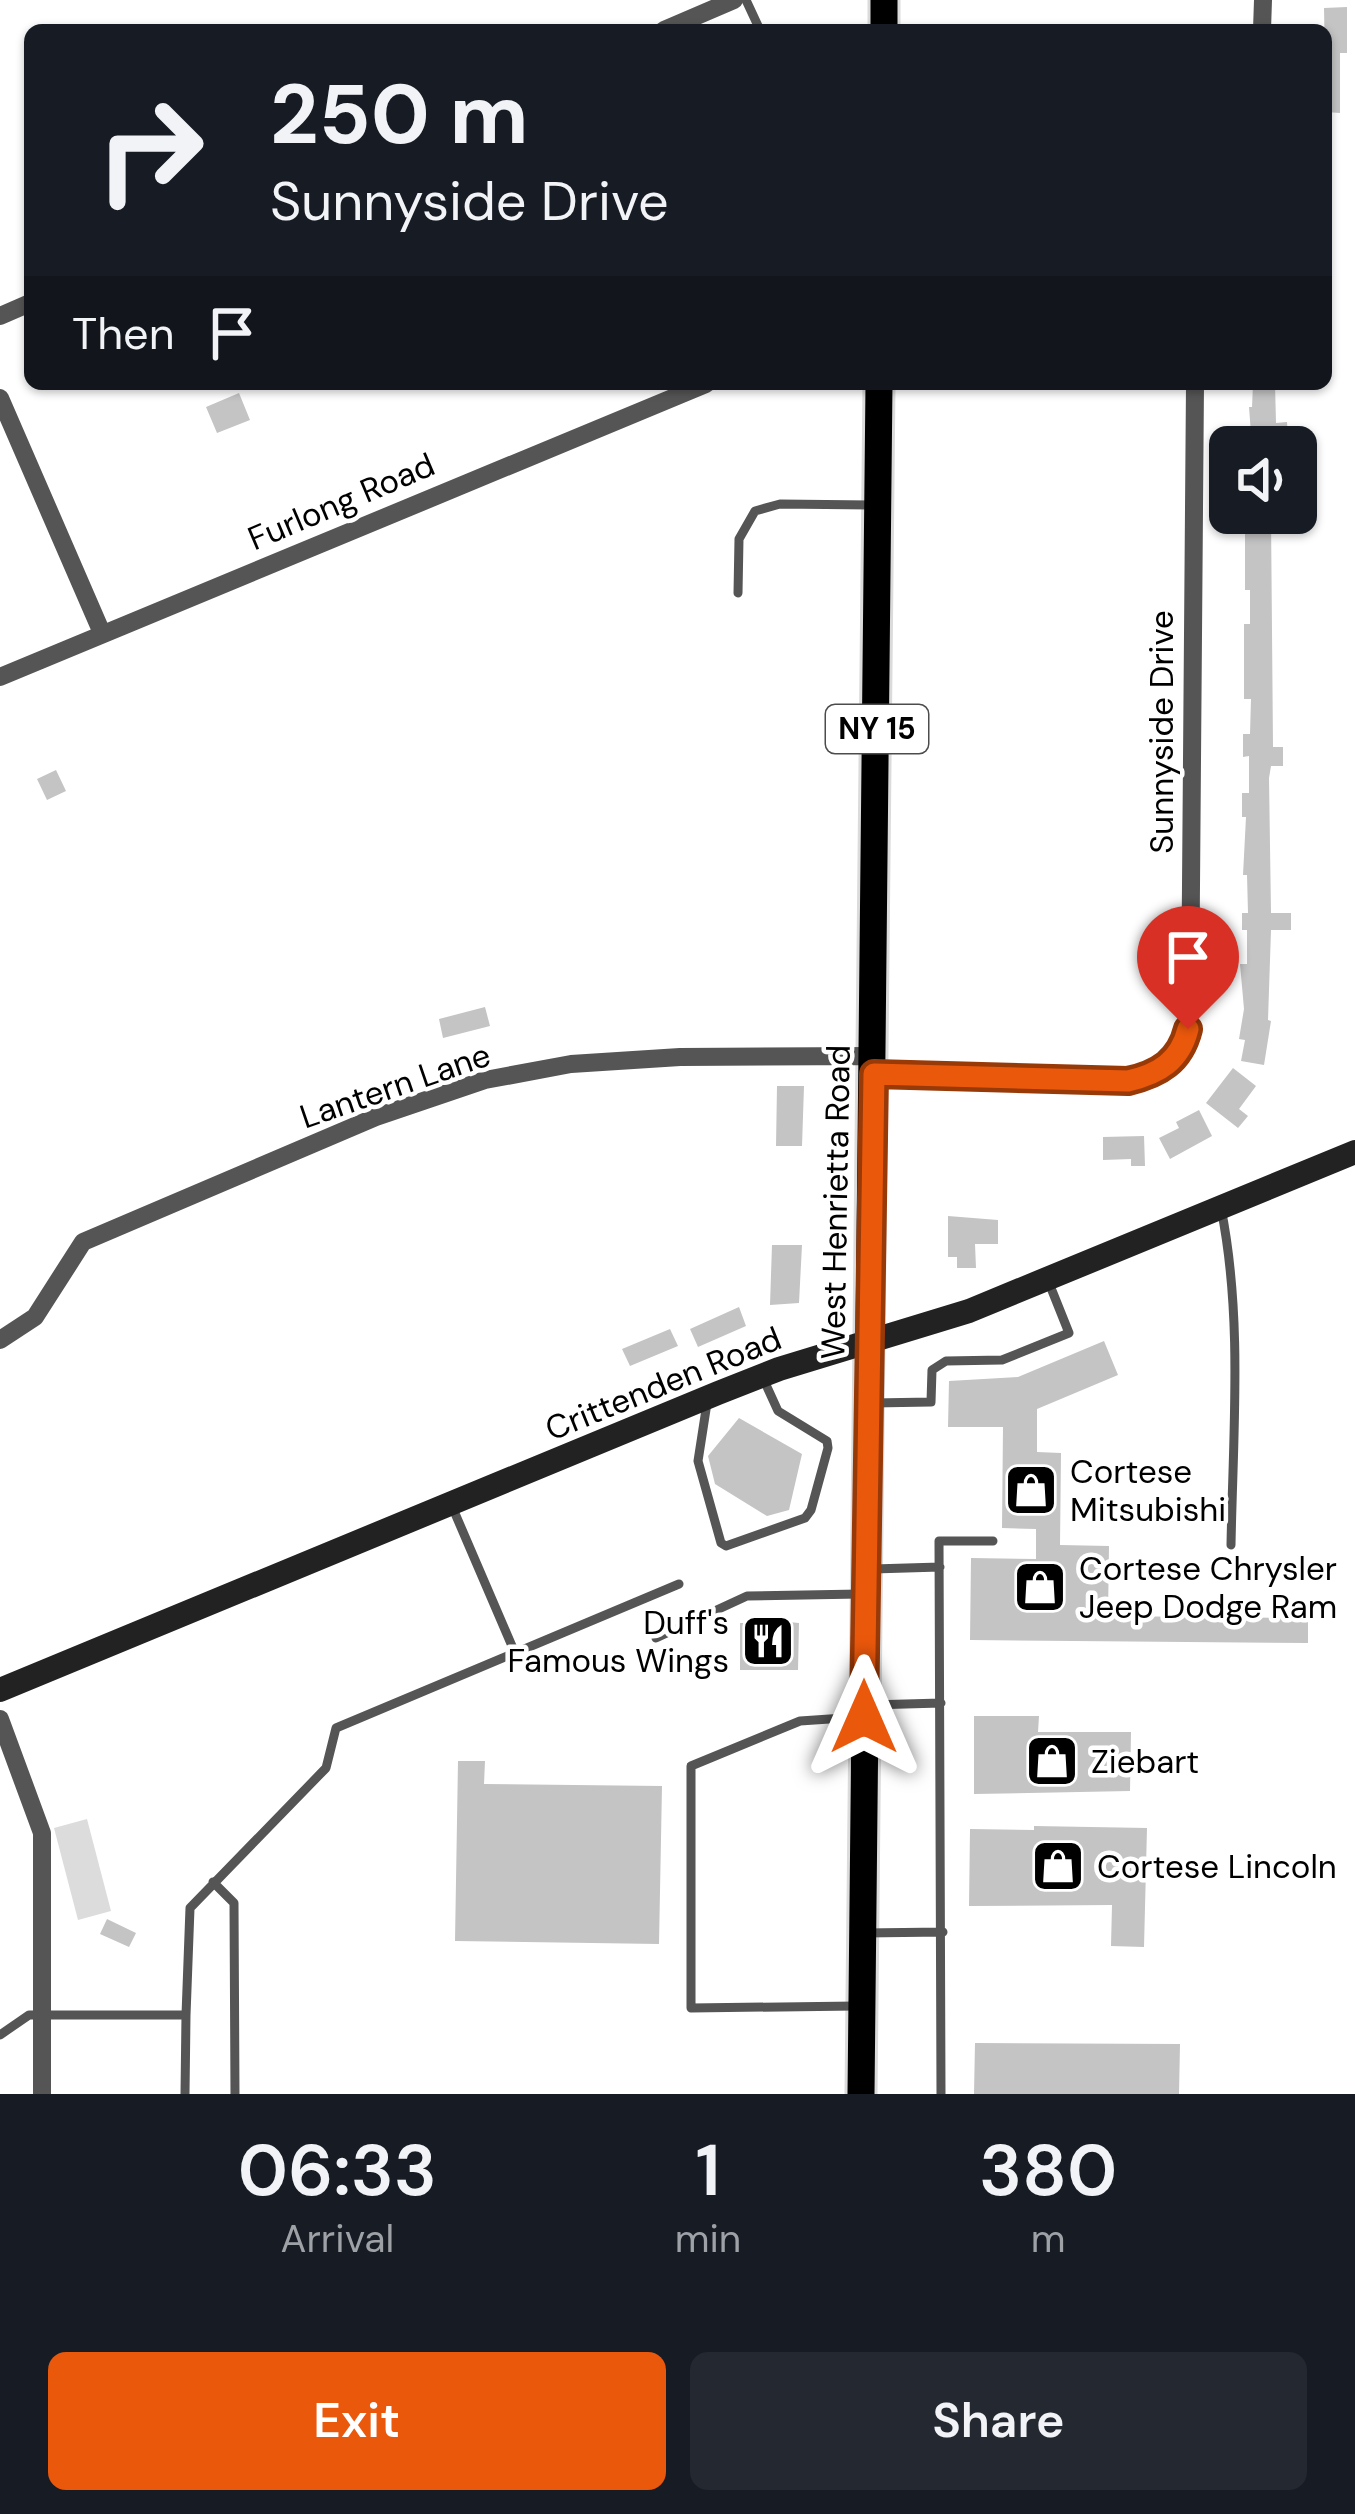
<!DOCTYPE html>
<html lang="en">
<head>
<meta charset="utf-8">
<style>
	:root { --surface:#171b24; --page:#242831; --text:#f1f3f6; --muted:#9ea1a6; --accent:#ea580c }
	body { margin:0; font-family:"DM Sans",sans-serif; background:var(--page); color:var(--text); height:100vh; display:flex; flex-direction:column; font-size:45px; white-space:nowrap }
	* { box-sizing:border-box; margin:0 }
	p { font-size:39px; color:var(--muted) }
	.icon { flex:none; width:66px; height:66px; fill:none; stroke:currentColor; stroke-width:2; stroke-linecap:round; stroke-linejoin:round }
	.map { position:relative; height:2094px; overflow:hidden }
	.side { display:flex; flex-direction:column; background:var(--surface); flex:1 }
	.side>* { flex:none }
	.banner { position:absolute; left:24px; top:24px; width:1308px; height:366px; border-radius:18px; box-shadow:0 3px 9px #0004; background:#171b24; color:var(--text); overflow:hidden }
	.fabs { position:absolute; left:1209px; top:426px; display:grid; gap:24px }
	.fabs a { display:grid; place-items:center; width:108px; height:108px; border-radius:18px; background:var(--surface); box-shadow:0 3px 9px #0004; font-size:60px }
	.pin { position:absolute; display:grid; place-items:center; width:102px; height:102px; color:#fff; margin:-123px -51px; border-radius:50% 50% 50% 0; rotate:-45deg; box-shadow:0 0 12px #0007 }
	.pin .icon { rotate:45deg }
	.me { position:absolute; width:132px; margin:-66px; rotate:0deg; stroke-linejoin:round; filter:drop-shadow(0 0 9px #0008) }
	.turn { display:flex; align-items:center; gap:42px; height:252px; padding:0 48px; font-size:54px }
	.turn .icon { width:156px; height:156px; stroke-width:2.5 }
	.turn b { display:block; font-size:84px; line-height:102px }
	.then { display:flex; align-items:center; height:114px; padding:0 48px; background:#0003; gap:24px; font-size:45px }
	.eta { display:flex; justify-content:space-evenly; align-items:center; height:204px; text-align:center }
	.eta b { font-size:72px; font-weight:600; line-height:84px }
	.action { display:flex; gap:24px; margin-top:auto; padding:24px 48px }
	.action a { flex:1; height:138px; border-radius:18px; background:var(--accent); color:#fff; font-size:48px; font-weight:600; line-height:138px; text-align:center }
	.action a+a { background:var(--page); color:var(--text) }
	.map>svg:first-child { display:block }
	.green { fill:#dcdcdc }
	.building { fill:#c4c4c4 }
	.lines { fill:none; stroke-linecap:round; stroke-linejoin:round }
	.primary-casing { stroke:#dbdbdb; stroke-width:33 }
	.lane { stroke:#555; stroke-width:9 }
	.street { stroke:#555; stroke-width:18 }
	.secondary { stroke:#222; stroke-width:24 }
	.primary { stroke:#000; stroke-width:27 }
	.route-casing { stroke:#983908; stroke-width:30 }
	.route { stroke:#ea580c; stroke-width:21 }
	.labels { text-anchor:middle; stroke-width:9; stroke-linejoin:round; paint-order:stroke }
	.shield { fill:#fff; stroke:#4c4c4c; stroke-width:3 }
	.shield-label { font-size:30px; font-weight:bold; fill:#000 }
	.street-label { font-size:33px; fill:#000; stroke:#fff }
	.poi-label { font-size:33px; fill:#000; stroke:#fff; text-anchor:start }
</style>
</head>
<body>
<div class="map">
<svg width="1355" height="2094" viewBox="0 0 1355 2094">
	<rect width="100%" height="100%" fill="#fff"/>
	<path class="green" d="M87,1819L111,1911L78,1920L54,1828Z"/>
	<path class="building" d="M1347,7V53H1340V113L1326,112L1324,8Z
		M1253,384H1275L1276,423L1287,422L1288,436H1277V447H1252L1249,407H1252Z
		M239,393L250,420L217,433L206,407Z
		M1245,516H1271L1273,747H1283V766H1271L1269,778L1271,913H1291V930H1271L1268,1020L1271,1021L1264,1065L1241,1061L1245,1040L1239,1039L1244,1009L1240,964H1247V930H1242V913H1248L1247,875H1243L1246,817H1242V793H1249V756L1243,757V734H1250L1251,699H1244V624H1250V590H1245Z
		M56,770L66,791L47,800L37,779Z
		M485,1007L490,1026L443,1038L439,1019Z
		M1233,1068L1256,1086L1239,1109L1248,1116L1238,1128L1206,1103Z
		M777,1086H804L802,1146H776Z
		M1199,1110L1212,1136L1170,1159L1159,1138L1179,1128L1176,1122Z
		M1144,1136L1145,1166H1131V1159L1103,1160V1137Z
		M948,1216L998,1220V1244H975L976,1268H957V1257H948Z
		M772,1245H802L799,1303L770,1305Z
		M739,1307L746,1326L698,1347L690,1329Z
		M670,1329L678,1346L630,1366L622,1349Z
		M1104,1341L1118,1375L1037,1409V1452L1061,1453L1060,1545L1109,1546L1108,1616L1308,1618V1643L970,1640L971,1558L1036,1559V1529L1002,1528L1003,1427H948L949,1381L1018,1377Z
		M739,1418L802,1454L789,1510L767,1516L715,1484L708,1456Z
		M758,1619L799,1623L798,1670H740V1623H758Z
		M974,1716H1039L1038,1732H1131L1130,1791L974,1794Z
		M458,1761H485L484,1784L662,1786L659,1944L455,1941Z
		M1034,1826L1147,1828L1144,1947L1111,1946L1112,1905L969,1906L970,1829L1034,1830Z
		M107,1919L136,1933L129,1947L100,1934Z
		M975,2043L1180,2044L1179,2094H974Z"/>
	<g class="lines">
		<g class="primary-casing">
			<path id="primary" d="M884,30V0
				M861,2094L879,384"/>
		</g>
		<path class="lane" d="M746,0L760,30
			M738,593L739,539L755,511L780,504L871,505
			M1221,1208C1243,1318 1233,1433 1231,1545
			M707,1403L698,1461L721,1543L726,1546L805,1518L811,1510L828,1448L827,1441L778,1411L763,1378
			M873,1403L931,1402L932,1370L946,1361L1002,1360L1069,1333L1049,1283
			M451,1504L515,1653
			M873,1569L940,1567
			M656,1638L747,1596L860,1594
			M870,1705L941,1703
			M213,1882L234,1903L235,2094
			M864,1933L943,1932
			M856,2006L691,2008V1766L800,1721L859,1717
			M0,2035L29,2015H186L190,1908L326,1768L336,1728L679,1584
			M185,2094L186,2015
			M941,2094L939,1541H993"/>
		<path class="street" d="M664,30L734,0
			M1262,30L1263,0
			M0,316L30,303
			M0,398L102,633
			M0,677L706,384
			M874,1074L1128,1081C1169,1073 1186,1051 1190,1010L1195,384
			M0,1340L35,1317L83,1242L376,1117L485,1080L571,1064L680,1057L874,1056
			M0,1719L42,1833V2094"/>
		<path class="secondary" d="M0,1690L718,1393L779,1369L969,1311L1355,1152"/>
		<use href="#primary" class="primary"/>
	</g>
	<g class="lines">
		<g class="route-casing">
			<path id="route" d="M864,1717L874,1074L1128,1081C1159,1074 1180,1061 1188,1029"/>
		</g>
		<use href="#route" class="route"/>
	</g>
	<defs>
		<g id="shop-square" transform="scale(2.7)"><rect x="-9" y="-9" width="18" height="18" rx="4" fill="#000" stroke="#fff"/><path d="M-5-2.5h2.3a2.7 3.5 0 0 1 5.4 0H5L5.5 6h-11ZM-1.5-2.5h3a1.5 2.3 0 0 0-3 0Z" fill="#fff"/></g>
		<g id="restaurant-square" transform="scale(2.7)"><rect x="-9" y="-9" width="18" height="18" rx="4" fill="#000" stroke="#fff"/><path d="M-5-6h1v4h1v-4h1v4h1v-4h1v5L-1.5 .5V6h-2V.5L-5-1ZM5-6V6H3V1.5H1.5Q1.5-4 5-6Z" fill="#fff"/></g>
	</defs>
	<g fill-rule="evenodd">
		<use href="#shop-square" x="1031" y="1490"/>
		<use href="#shop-square" x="1040" y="1587"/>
		<use href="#restaurant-square" x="768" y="1641"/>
		<use href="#shop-square" x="1052" y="1761"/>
		<use href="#shop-square" x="1058" y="1866"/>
	</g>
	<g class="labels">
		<rect class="shield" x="826" y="705" width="102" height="48" rx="9"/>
		<g class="shield-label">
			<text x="877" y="739">NY 15</text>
		</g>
		<g class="street-label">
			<text transform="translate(341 501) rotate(-23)" y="12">Furlong Road</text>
			<text transform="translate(1161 732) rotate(-90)" y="12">Sunnyside Drive</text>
			<text transform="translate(395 1085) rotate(-19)" y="12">Lantern Lane</text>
			<text transform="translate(835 1202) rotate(-89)" y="12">West Henrietta Road</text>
			<text transform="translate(663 1383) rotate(-22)" y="12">Crittenden Road</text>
		</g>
		<g class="poi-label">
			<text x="1070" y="1483">Cortese<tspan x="1070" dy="38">Mitsubishi</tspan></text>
			<text x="1079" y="1580">Cortese Chrysler<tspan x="1079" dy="38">Jeep Dodge Ram</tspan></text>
			<text x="729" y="1634" text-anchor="end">Duff's<tspan x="729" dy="38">Famous Wings</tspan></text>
			<text x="1091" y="1773">Ziebart</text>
			<text x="1097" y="1878">Cortese Lincoln</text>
		</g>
	</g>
</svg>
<div class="fabs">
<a><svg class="icon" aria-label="sound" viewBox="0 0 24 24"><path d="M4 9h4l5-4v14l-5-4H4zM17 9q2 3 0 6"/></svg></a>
</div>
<div class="pin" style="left:1188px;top:1029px;background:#d93025"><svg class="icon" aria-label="arrive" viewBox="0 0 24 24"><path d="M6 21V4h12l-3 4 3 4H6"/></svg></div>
<svg class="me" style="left:864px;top:1717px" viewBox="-20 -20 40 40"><path d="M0-17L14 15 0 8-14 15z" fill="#ea580c" stroke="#fff" stroke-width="4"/></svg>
<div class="banner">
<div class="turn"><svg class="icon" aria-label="right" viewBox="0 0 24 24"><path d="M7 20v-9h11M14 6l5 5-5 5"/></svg><div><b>250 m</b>Sunnyside Drive</div></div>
<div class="then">Then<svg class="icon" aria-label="arrive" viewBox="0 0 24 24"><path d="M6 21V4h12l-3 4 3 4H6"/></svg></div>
</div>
</div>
<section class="side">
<div class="eta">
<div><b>06:33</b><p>Arrival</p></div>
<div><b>1</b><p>min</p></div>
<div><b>380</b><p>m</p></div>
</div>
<div class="action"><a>Exit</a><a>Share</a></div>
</section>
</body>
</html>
